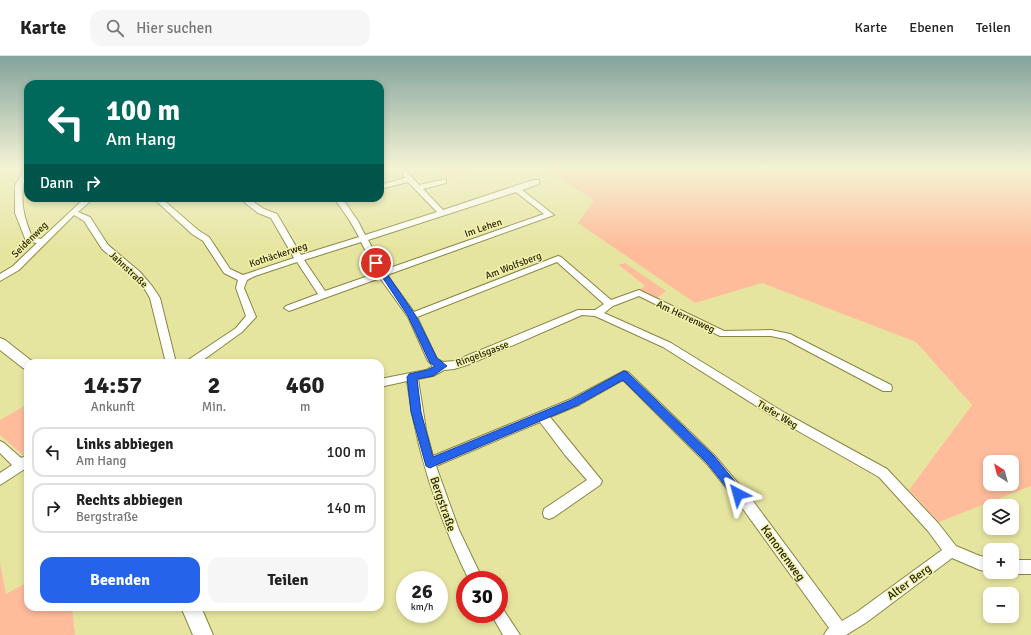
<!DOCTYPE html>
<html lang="de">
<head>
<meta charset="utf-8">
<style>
	:root { --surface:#fff; --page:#f6f6f6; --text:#222; --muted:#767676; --line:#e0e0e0; --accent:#2563eb }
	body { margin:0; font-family:Signika,sans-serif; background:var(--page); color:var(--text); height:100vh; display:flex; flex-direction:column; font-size:15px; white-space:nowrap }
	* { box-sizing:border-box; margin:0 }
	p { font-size:13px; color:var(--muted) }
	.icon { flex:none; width:22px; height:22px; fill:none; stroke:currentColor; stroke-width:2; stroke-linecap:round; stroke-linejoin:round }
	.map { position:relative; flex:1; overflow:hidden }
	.panel { position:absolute; left:24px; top:303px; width:360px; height:252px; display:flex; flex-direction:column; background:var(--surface); border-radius:12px; box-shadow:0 2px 6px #0003 }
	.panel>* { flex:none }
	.banner { position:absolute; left:24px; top:24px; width:360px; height:122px; border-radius:12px; box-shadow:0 2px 6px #0003; background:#00695c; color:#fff; overflow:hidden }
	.needle { width:26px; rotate:324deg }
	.controls { position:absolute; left:983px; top:399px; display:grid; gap:8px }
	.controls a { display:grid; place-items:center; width:36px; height:36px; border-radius:8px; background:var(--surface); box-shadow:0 2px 6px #0003; font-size:20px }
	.speed { position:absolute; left:396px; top:515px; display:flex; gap:8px; font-size:20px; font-weight:700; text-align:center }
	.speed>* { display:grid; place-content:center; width:52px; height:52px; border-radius:50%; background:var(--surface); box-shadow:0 2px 6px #0003; line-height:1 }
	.speed small { font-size:10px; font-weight:400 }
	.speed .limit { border:6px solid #d22; background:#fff; color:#111 }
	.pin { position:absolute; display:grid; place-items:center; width:34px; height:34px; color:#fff; margin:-17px; border:2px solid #fff; border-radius:50%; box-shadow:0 1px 4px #0007 }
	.me { position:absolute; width:44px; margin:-22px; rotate:321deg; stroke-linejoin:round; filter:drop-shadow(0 0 3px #0008) }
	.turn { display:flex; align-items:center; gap:14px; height:84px; padding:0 16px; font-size:18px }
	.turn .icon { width:52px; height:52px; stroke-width:2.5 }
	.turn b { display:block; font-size:28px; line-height:34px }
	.then { display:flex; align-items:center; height:38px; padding:0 16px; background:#0003; gap:8px; font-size:15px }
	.eta { display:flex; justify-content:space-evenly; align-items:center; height:68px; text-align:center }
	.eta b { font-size:24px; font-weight:700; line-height:28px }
	.action { display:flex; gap:8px; margin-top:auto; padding:8px 16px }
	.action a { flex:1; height:46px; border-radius:12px; background:var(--accent); color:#fff; font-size:16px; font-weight:700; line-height:46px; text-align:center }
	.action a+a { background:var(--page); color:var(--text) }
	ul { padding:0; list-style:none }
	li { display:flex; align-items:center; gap:12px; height:50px; margin:0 8px 6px; padding:0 8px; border:2px solid var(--line); border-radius:12px }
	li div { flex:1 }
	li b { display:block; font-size:15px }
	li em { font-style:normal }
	header { display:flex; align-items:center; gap:24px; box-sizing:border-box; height:56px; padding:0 20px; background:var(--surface); border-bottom:1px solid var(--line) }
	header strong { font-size:19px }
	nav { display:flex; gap:22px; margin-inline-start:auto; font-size:14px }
	.search { width:280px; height:36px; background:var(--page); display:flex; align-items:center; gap:10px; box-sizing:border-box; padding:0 14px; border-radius:12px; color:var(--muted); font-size:15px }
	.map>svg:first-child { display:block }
	.green { fill:#febc9b; fill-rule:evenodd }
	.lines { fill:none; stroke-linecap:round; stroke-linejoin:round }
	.minor-casing { stroke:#878644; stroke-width:2 }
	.major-casing { stroke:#878644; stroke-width:2 }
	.minor { fill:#fff; fill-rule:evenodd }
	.major { fill:#fff; fill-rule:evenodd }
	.route { fill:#2563eb; stroke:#184099 }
	.labels { text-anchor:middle; stroke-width:3; stroke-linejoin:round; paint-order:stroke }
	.street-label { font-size:10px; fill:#28270b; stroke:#f3f2ad }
	.near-street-label { font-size:12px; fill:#28270b; stroke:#f3f2ad }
</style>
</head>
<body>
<header>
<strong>Karte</strong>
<div class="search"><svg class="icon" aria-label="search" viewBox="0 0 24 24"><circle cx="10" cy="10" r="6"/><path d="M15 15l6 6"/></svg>Hier suchen</div>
<nav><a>Karte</a><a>Ebenen</a><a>Teilen</a></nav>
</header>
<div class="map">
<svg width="1031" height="579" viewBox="0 0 1031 579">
	<rect width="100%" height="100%" fill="#e6e5a0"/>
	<path class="green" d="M437,111H486L449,122Z
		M542,111H1031V430L939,466L909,434L972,349L916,286L762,227L695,247L578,167L594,144ZM990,406H1012V428H990Z
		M625,207L666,235L656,243L639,234L645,230L619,209Z
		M28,348V397L24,400L0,379V364Z
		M0,507L6,538L28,526V551H72L75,579H0Z"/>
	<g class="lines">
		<g class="minor-casing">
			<path id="minor" d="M25,111H28C28,119 23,124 23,132C21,152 25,163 32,181L41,183L85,142H94L78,156L90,161L108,189L140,216L152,230L160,242L176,307H166L150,242L144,232L134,220L102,193L84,165L74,159L19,214L0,225V218L13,210L37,187L26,185L15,157V130Z
				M405,115L407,116L419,129L446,123V127L423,133L443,154L533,124H539V128L522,134L554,159L387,219L414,256L558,200L561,201L611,244L639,234L724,275L771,274L790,278L891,329L892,332L891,335H883L785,283L771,280H720L639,240L613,250L604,257L671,287L785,357L887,413L938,467L956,490L980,500L990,502V516L980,514L952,502L867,566L846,579H824L827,574L829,572L743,453L707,408L623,324L579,349L550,361L602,425L600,429L554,461L549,463L544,461L543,457L544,453L587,424L565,399L540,366L436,410L459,474L483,524H469C438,461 416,395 407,325L380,331V323L426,314L433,310L428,305L408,261L380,222L289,255L284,252L286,250L318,238L297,206L255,220L247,224L244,232L256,261L254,263L242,276L199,307H187L188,304L236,272L246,260L236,232L238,224L224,217L203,185L192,178L153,142H161L198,174L209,181L230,213L243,219L294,202L271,162L258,157L239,142H248L264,153L277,158L301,199L359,181L350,165L334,142H342L358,165L365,179L437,156L408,126L380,133V129L405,122L402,117ZM516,136L544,158L384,214L368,184ZM361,186L377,217L325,235L304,204ZM557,206L604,248L595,254H578L454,305L443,306L437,303L417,261ZM582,259L595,260L663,291L777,363L879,421L928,475L942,494L857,556L842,565L753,445L715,400L628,316L624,315L571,343L433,400L426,374L418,323L433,320L444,314L454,313L470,308Z
				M0,385L4,387L21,402L28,399V411L0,429V417L12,409L0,397Z
				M1012,504H1031V518H1012L1007,516H1012Z
				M499,551L503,553L520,579H503L491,558H499Z"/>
		</g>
		<g class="major-casing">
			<path id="major" d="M0,282L5,284L33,306L34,307H28V314L23,312L0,294Z
				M181,551H201L213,579H193Z"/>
		</g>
		<use href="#minor" class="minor"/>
		<use href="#major" class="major"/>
	</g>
	<linearGradient id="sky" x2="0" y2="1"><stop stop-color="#83a39c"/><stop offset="0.58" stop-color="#f4f3d4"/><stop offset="1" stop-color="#f4f3d4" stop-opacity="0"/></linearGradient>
	<rect width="1031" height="192" fill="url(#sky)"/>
	<path class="route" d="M376,205L379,206L416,260L437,302L447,310L433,320L417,323L421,356L433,401L571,344L624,315L627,316L714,400L742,434L744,438L742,441L738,443L734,441L707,407L623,324L578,349L434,410L430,412L426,410L411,356L407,321L409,318L427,314L435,310L430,307L408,260L373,207Z"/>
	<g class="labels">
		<g class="street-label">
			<text transform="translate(483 171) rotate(-19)" y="4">Im Lehen</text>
			<text transform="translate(29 183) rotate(-45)" y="4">Seidenweg</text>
			<text transform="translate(278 198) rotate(-18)" y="4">Kothäckerweg</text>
			<text transform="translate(513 209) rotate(-21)" y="4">Am Wolfsberg</text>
			<text transform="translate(129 213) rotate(43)" y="4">Jahnstraße</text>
			<text transform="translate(686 260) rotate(25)" y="4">Am Herrenweg</text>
			<text transform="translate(482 297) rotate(-21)" y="4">Ringelsgasse</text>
			<text transform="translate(778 358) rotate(31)" y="4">Tiefer Weg</text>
		</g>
		<g class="near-street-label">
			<text transform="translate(443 448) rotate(71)" y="4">Bergstraße</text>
			<text transform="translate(783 497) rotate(54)" y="4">Kanonenweg</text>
			<text transform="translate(909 526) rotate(-36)" y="4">Alter Berg</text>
		</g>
	</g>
</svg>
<div class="controls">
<a><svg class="needle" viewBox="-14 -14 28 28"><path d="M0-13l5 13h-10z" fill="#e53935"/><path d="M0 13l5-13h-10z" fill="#767676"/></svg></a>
<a><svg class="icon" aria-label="layers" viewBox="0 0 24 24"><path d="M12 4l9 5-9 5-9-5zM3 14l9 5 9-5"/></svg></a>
<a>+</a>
<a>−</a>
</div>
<div class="speed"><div>26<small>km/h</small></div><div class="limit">30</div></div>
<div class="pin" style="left:376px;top:207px;background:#d93025"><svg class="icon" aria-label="arrive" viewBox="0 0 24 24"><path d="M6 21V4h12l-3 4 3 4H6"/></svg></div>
<svg class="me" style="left:738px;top:438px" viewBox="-20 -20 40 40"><path d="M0-17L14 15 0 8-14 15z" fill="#2563eb" stroke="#fff" stroke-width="4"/></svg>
<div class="banner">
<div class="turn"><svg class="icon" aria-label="left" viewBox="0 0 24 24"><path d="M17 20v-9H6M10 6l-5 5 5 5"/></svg><div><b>100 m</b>Am Hang</div></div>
<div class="then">Dann<svg class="icon" aria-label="right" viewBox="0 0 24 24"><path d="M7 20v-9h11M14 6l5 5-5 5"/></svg></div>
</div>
<section class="panel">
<div class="eta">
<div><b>14:57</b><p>Ankunft</p></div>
<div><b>2</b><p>Min.</p></div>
<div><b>460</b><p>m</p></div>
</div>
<ul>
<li><svg class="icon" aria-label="left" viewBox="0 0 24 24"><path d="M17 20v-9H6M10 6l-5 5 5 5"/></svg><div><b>Links abbiegen</b><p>Am Hang</p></div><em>100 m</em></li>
<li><svg class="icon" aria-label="right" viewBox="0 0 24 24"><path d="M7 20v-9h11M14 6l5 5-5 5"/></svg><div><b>Rechts abbiegen</b><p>Bergstraße</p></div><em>140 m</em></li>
</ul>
<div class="action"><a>Beenden</a><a>Teilen</a></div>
</section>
</div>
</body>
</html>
